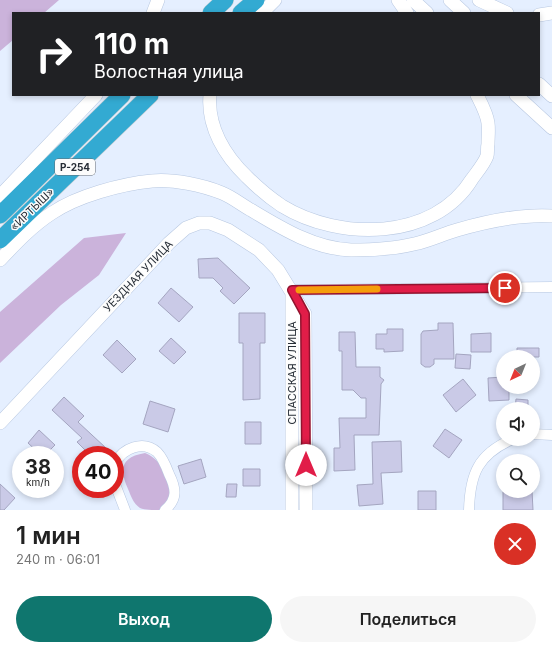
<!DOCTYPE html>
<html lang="ru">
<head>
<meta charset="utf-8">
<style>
	:root { --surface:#fff; --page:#f6f6f6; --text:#222; --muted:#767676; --accent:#0f766e }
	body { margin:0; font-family:Inter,sans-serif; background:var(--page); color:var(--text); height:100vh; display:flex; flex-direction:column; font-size:15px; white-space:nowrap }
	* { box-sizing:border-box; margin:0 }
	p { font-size:13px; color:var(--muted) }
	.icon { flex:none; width:22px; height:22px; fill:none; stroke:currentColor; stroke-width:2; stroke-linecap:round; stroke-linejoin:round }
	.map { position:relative; height:510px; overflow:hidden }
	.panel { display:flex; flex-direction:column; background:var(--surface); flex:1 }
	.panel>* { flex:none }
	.hud { position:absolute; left:12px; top:12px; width:528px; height:84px; border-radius:0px; box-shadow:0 2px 6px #0003; background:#202124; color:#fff; overflow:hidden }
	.needle { width:26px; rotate:223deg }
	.buttons { position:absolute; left:496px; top:350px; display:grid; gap:8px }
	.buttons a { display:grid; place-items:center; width:44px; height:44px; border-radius:50%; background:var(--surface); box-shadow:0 2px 6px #0003; font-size:20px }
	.speed { position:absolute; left:12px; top:446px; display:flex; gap:8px; font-size:20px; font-weight:700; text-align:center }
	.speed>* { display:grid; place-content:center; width:52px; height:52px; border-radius:50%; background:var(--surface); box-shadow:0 2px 6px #0003; line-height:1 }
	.speed small { font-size:10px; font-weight:400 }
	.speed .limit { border:6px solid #d22; background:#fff; color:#111 }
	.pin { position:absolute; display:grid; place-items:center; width:34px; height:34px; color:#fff; margin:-17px; border:2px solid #fff; border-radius:50%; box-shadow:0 1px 4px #0007 }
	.me { position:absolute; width:44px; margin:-22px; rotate:0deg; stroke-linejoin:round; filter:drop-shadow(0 0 3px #0008) }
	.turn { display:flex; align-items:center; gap:14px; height:84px; padding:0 16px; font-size:18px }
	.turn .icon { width:52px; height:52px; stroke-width:2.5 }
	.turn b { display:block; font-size:28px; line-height:34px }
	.round { display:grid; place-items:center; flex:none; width:42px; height:42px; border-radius:21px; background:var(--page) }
	.headline { display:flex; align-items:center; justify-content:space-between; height:68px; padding:0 16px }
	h1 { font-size:24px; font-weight:600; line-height:30px }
	.button { display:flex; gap:8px; margin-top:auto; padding:8px 16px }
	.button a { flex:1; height:46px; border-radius:24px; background:var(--accent); color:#fff; font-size:16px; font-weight:600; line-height:46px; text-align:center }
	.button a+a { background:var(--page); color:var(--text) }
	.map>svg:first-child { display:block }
	.green { fill:#cbb3db }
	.building { fill:#cacae7; stroke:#a4a5c0 }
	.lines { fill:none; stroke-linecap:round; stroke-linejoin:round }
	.minor-casing { stroke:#b8c8e1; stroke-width:11 }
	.tertiary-casing { stroke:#b8c8e1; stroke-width:14 }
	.trunk-casing { stroke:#cfd1d3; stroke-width:18 }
	.minor { stroke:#fff; stroke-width:10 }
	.tertiary { stroke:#fff; stroke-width:13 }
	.trunk { stroke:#33aad2; stroke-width:17 }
	.route-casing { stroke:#92132f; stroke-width:10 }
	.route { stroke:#e11d48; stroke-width:7 }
	.slow { stroke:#f59e0b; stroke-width:7 }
	.labels { text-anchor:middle; stroke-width:3; stroke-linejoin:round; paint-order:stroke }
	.shield { fill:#fcfcfc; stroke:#666b71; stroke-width:1 }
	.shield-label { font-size:10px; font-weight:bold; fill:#262d36 }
	.street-label { font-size:11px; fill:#262d36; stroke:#fcfcfc }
</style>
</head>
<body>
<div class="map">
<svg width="552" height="510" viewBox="0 0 552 510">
	<rect width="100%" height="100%" fill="#e5efff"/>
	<path class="green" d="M0,0H59L44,13H13V40L0,51Z
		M126,233L99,275L61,305L0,363V312L84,238Z
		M145,453C159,458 174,479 170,495C169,502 163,506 159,510C153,510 145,510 140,508C133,503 131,496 128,489C119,469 121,457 145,453Z"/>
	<path class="building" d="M218,258L250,288L234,304L220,291L223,288L213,278H199L198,259Z
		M171,288L193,307L179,322L158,303Z
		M239,313H265V343H260V399L243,400V343H239Z
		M438,323H453L454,359H434V364L430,367H425L421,364V334L423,331L438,330Z
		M387,329H403V351L384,352V349H376V334H387Z
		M339,332H355L356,367H380V377L384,380L381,384L379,435H354L355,470L334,471V448H340L339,418H366V398H361L353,390H342V351H339Z
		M491,333V352H471V334Z
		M171,338L186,352L174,364L159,351Z
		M117,340L136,359L122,373L103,355Z
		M517,348H539V357H517Z
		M456,354L471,355L470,369L455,368Z
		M503,377V387H509V400L489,401L488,378Z
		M463,379L476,395L456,412L443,395Z
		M64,397L84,416L78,422L106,448L100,455H90L77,442L82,438L52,410Z
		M516,399L528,400V409H515Z
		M150,401L175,409L168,432L143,424Z
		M245,422H261V444H245Z
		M445,429L462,440L449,458L433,446Z
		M39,430L55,445L45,455H41L28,443Z
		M401,441L402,472L381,473L383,504L359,506L357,485L373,484L372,442Z
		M201,459L206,477L184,484L178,466Z
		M243,469H260V486H243Z
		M0,484L15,498L4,510H0Z
		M227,484H237L236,497H226Z
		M418,491H436V510H418Z
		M503,491H532L533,510H503Z"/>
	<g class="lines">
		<g class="minor-casing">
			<path id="minor" d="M292,290L552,287
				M533,434L552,435
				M115,463C123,448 143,440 157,452C163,458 166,466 169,474C176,488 178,499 165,510
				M115,484L125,510
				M469,510C470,474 478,454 513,439"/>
		</g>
		<g class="tertiary-casing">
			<path id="tertiary" d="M398,0L407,13
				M413,0L427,13
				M450,0L464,13
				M479,0L507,13
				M153,13L158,0
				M262,13L275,0
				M539,15L552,13
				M539,84L552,96
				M210,95C207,127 225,156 247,177C258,188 270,198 282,206C339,241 434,241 472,179C477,172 484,164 487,156C488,153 487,148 488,144C488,137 489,130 488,123C487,114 481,103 477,95
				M516,95L552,128
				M0,196L96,95
				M0,260C16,243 32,226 52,213C77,196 121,184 152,181C174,179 202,185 222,193C232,197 242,205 251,210C281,228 315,249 351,250C372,250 394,249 414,244C429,241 443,234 457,230C488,221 520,214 552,216
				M292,292V510
				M0,423L169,243L186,228L199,223H210L228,230L259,250L278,270L305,314L306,510"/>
		</g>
		<g class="trunk-casing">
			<path id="trunk" d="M211,13L225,0
				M241,13L256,0
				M0,215L122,95
				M0,240L150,95"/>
		</g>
		<use href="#minor" class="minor"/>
		<use href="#tertiary" class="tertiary"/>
		<use href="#trunk" class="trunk"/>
	</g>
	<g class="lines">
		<g class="route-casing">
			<path id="route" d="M306,465L305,314L292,290L505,288"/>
		</g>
		<use href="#route" class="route"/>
		<path class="slow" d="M299,290L377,289"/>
	</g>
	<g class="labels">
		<rect class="shield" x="55" y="159" width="40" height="16" rx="3"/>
		<g class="shield-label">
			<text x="75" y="171">Р-254</text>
		</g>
		<g class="street-label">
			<text transform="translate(32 209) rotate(-44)" y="4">«ИРТЫШ»</text>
			<text transform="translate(138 276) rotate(-46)" y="4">УЕЗДНАЯ УЛИЦА</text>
			<text transform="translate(292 373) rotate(-90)" y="4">СПАССКАЯ УЛИЦА</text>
		</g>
	</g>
</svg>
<div class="buttons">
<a><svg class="needle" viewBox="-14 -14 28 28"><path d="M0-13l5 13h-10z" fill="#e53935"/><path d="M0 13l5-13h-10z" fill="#767676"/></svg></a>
<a><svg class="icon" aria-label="sound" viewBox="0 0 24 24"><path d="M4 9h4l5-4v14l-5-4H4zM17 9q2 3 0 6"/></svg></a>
<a><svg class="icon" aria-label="search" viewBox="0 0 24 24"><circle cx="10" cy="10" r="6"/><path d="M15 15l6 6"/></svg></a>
</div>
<div class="speed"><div>38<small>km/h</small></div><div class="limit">40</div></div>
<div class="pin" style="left:505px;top:288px;background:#d93025"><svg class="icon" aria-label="arrive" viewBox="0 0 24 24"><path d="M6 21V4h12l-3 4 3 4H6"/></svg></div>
<svg class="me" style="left:306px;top:465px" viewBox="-20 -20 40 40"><circle r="19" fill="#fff"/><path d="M0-13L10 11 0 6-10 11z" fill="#e11d48"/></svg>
<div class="hud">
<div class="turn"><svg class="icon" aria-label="right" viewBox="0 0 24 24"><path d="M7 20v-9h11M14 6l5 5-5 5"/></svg><div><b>110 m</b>Волостная улица</div></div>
</div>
</div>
<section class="panel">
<div class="headline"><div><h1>1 мин</h1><p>240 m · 06:01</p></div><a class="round" style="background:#d93025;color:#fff"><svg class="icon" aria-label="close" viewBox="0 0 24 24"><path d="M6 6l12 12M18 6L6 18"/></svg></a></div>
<div class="button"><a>Выход</a><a>Поделиться</a></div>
</section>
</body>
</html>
